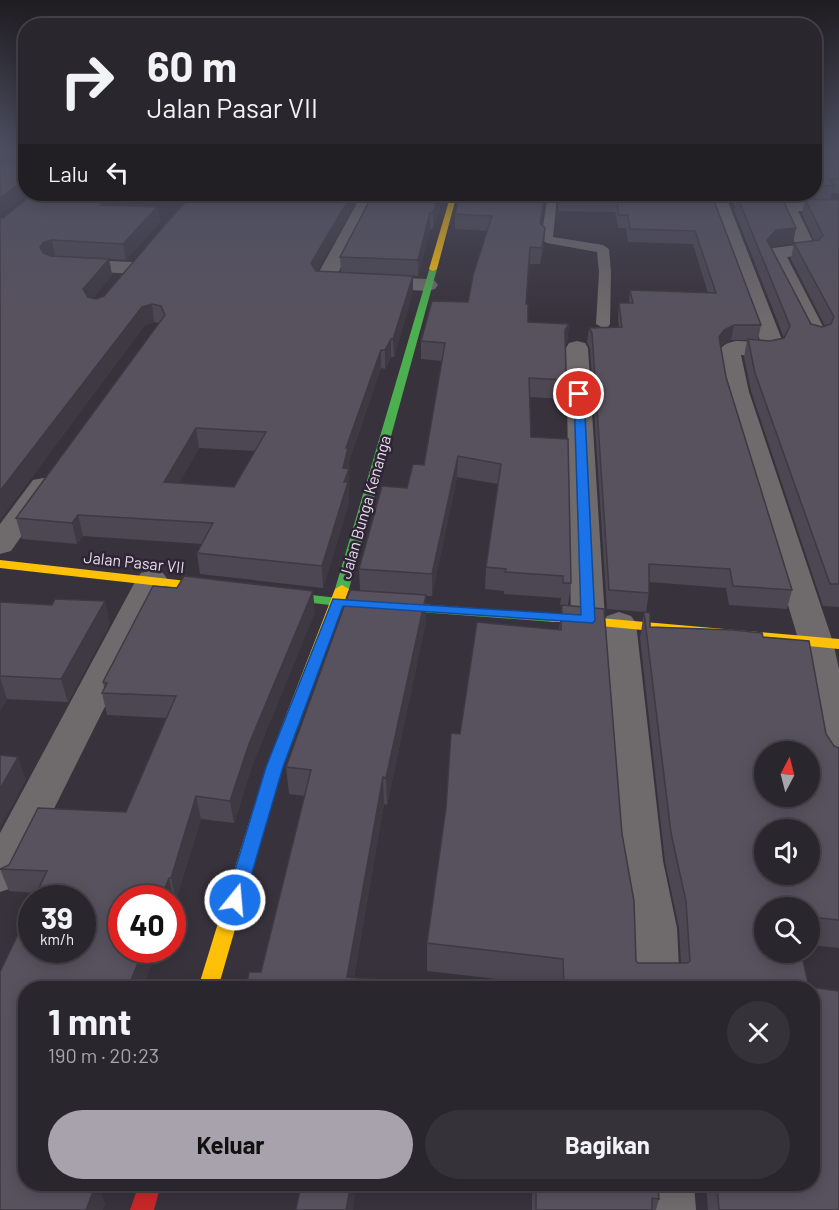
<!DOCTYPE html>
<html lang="id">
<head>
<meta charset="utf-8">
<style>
	:root { --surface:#2a262d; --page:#363239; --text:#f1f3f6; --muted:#a5a5aa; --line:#464349; --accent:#a8a2ad }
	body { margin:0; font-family:Barlow,sans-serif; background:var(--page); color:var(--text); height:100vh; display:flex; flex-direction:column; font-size:22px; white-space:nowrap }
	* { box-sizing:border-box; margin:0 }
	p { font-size:20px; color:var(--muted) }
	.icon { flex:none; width:33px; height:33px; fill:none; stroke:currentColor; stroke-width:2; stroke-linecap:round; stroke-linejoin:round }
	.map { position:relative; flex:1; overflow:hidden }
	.panel { position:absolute; left:18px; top:981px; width:802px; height:210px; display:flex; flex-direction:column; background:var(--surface); border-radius:24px; box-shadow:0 3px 15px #0003,0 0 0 2px var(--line) }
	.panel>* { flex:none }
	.top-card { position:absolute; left:18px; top:18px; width:804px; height:183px; border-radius:24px; box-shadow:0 3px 15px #0003,0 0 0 2px var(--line); background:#2a262d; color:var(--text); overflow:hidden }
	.needle { width:39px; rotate:7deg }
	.fabs { position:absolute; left:754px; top:741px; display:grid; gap:12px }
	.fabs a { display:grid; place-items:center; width:66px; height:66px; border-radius:50%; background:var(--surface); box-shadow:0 3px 15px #0003,0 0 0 2px var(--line); font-size:30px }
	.speed { position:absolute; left:18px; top:885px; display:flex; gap:12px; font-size:30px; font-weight:700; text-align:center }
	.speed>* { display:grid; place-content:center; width:78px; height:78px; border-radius:50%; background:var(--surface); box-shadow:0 3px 15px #0003,0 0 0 2px var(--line); line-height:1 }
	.speed small { font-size:15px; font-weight:400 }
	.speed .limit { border:9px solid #d22; background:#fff; color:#111 }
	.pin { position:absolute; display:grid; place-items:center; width:51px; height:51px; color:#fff; margin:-26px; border:3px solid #fff; border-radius:50%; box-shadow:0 2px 6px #0007 }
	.me { position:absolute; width:66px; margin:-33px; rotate:17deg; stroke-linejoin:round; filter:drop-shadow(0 0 4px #0008) }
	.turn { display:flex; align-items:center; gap:21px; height:126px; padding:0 30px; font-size:27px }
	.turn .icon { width:78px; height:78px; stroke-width:2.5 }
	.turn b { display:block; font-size:42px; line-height:51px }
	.then { display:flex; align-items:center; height:57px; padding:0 30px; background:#0003; gap:12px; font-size:22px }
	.round { display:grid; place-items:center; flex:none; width:63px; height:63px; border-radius:32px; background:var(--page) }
	.overview { display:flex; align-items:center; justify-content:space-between; height:102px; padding:0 30px }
	h1 { font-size:36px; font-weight:700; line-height:45px }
	.action { display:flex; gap:12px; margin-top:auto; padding:12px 30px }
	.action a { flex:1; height:69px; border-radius:36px; background:var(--accent); color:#111; font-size:24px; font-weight:700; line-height:69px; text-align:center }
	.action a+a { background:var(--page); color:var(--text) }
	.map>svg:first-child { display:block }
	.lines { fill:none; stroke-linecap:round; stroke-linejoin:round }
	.lane { fill:#6f6a6c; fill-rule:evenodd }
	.street { fill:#6f6a6c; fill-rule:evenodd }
	.fast { fill:#4caf50; fill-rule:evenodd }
	.slow { fill:#ffc107; fill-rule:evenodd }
	.jam { fill:#c62828; fill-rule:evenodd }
	.wall { fill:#4c4752; fill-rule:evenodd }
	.shaded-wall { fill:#3e3942 }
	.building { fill:#58525f; stroke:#3e3942; stroke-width:1.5; fill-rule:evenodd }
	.route { fill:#1a73e8; stroke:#114b97; stroke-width:1.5 }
	.labels { text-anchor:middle; stroke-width:5; stroke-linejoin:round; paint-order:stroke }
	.street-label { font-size:16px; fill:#e5deea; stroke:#2f2436 }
</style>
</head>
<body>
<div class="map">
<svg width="839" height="1210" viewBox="0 0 839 1210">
	<rect width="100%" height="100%" fill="#38323c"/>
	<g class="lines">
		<path class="lane" d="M548,194L557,195L553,237L603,245L609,249L611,272L610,324L608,327L603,328L596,324L599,272L597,252L547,243L541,239Z"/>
		<path class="street" d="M362,194H378L337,275L428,279L435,281L438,285L435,289L428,291L317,285L314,281Z
			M513,194H609L611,197L603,202L521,199Z
			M709,194H725L784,345L779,354L766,357L741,355L749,392L833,642L839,669V775L825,771L819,761L799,642L725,392L718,352C729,336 744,342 761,343Z
			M742,199L839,203V213L798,211L817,250L815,254L787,257L828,336L825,341L817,343L809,341L806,336L766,255L773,248L796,245L780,211L736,208L734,204L736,200Z
			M66,259L132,262L139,264L142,268L139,272L132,274L59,269L56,265L59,261Z
			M577,341L585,343L588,348L605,619L607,616L619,612L631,616L636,623L663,861L677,928L680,988H632L631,928L619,861L602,624L600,627L588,631L576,627L571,620L566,348L569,343Z
			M43,478L53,480L57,486L11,551L0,554V524L33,480Z
			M152,570L163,573L168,580L15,887L0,892V833L136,580L141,573Z
			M638,1184H694L696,1210H638Z"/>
		<path class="fast" d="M430,267L437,269L349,589L347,592H337L335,589Z
			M259,589L338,598L554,614L561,618L554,622L338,606L254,596L252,593Z"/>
		<path class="slow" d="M451,194H457L437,269L433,271L429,269Z
			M0,560L259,589L266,593L259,597L0,568Z
			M342,585L349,589L282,767L218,988H198L266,767L335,589Z
			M554,614L839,639V649L549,621L547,618L549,615Z"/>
		<path class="jam" d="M139,1184H161L154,1210H130Z"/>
	</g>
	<path class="wall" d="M0,150H26V194L23,164L0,163Z
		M814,150H839V194L832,193L830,200H839V607L823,606L751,391L744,357L747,340H731L720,346L726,377L792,590L787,609L729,605L726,588L649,582V593L646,612L607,609L590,348L587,343L589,328L619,327L618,318L619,303H629L630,290L708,293L693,244L628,242L626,228H618L615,212L558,211L559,194L713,198L761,325L758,340L770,341L784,338L734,210L737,196H728L726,194H814ZM773,198L805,199L802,213L814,241L794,243L791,259L825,326L822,327L811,324L771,248L773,246L793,243L796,228Z
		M33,194H128L116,206L157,207L160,222L126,260L109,259L112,275L93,298L96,299L104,296L193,194H361L317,271L341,272L340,257L373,194H444L433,229H430L418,276H413V292L394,357H391L385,369L381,368L349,461V503L323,588L200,574L197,553L202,544L83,536L77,544L22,539L16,518L159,323L154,322L145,325L0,520L3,218ZM199,448L255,451L234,487L179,483Z
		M460,194H545L541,224L545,228L544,244L540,264H529L526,304L528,322L569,324L567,342L566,344V380L565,399L529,397L531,437L571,583L568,605H560L561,598L504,594V591L485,589L486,567L498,484L457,477L432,596H426V621L387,805L384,804L354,977L261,972L305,796L289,794L286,767L360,590L359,569L407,488L424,465L442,361L421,359V341L468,302L487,231L455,229V214Z
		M674,194H708L707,195Z
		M0,602L110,623L68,702L7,699L0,711Z
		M562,605L604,609L622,834L634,901L636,961L638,963H681L679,928L665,861L640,638L644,612L650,613V627L733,630L762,633L763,637L809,641L826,734L834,746L839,748V948L810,945V908H765V952H801L809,987L839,991V1210H708L706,1184H813V988H559V986L427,971V943L446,808L451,733L460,734L477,622L559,630ZM765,752H810V796H765ZM765,830H810V874H765Z
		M315,612L252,766L234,823L201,819L176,900H174L26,1184H97L105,1204L0,1210L37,893L9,891L0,869L126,812L166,718L107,715L102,693L104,688L103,682Z
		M532,1184H643V1185L659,1199L656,1210H532Z"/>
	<path class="shaded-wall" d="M26,179V194H29L0,215V198Z
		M111,194H128L102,220L100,205Z
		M352,194H361L312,280L311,263Z
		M439,194H444L433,229V213Z
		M545,194L544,202L539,239L540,223Z
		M157,207L160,222L126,260L123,244Z
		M430,213V229L418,276V260Z
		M545,228L544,244L540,264L542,248Z
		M796,228L793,243L773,246L764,256L767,240L776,230Z
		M52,240L55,256L43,263L40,247L44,242Z
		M109,259L112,275L86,307L83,289Z
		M413,276V292L394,357L393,339Z
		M152,304L154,322L145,325L0,520V491L142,307Z
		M569,324L567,342L564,348L565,330Z
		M734,325L731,340L721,345L716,352L719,337L724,330Z
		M391,339V357L385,369V350Z
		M381,350V368L349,461V503L323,588L322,566L343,468L346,448Z
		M196,428L199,448L168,503L164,482Z
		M458,456L457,477L432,596V574Z
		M78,515L83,536L77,544L72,523Z
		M313,591L315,612L252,766L234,823L230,801L249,744Z
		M426,595V621L387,805L386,778Z
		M105,601L110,623L68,702L61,679Z
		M0,677L7,699L0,711Z
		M18,757L26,780L0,828V789Z
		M383,777L384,804L352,988L347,977Z
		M196,796L201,819L176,900L171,878Z
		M169,878L174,900L172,905V898H161Z
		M143,950H157L143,988H128Z
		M97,1184L105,1204L103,1210H86Z
		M351,1184H357L353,1210H346Z"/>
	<path class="building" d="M10,150H26V179L0,198V163L23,164L25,162V151Z
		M814,150H839V179H829L834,186L814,185Z
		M33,194H111L100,205L157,207L123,244L52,240L44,242L40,247L43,253L51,256L109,259L83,289L88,297L96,299L104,296L170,219L193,194H352L311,263L316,271L413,276L393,339H391L385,350H381L346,448H348L343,468L349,469L344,482H348L322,566L197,553L213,523L78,515L72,523L16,518L165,315L161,306L152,304L142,307L0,491V218H3ZM196,428L266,432L234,487L164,482Z
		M373,194H439L433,213H430L418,260L340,257Z
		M460,194H545L540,223L545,228L542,248L530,247L526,304H528V322L569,324L565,330L566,380L529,378L531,437L568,439L571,583H563V576L505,572L506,569L486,567L501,464L458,456L432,574L359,569L382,486L407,488L413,464L424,465L445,343L421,341L432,301L468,302L473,275L492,216L455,214Z
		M559,194H623L713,198L761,325H734L724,330L719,337L726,377L792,590L733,586L730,569L649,564V593L609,590L592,333L589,328L622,327L619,303H633L630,290L716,293L695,231L630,229L628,215H619L617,200L559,198Z
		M737,196L782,198L796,228L776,230L767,240L811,324L822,327L831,324L834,317L794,243L819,240L823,235L805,199L839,200V584H830L755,373L748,339L770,341L784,338L790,326Z
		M184,576L313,591L249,744L230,801L196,796L171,878H169L161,898H122V950H143L128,988H26V1184H96L86,1210H0V972L32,905V950H82V898H34L47,871L0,869L9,865L38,808L126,812L176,696L102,693L107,683L103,682L153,586L177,588Z
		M350,590L426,595L386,778L383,777L347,977L432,984V988H246L249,972H261L311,770L286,767Z
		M55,599L105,601L61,679L0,676V602L52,605Z
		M562,605L604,609L622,834L634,901L636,961L638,963H687L690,961L686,901L671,833L644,612L650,613V627L733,630L762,633L763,637L809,641L826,734L834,746L839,748V920L810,917V908H765V952H801L809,987L839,991V1210H719L717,1184H813V988H564L563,959L427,943L446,808L451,733L460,734L477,622L561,630ZM765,752H810V796H765ZM765,830H810V874H765Z
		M0,755L18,757L0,789Z
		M301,1184H351L346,1210H296Z
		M536,1184H643V1185L645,1188H658L659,1199L652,1198V1210H536Z"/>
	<linearGradient id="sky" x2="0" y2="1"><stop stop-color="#1f1c21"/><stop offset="0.47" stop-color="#4d4f61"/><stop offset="1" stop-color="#4d4f61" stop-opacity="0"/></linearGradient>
	<rect width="839" height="319" fill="url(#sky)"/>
	<path class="route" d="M579,391L584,394L595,620L593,623L343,606L283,767L244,900L241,905L235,908L228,905L226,900L266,767L333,599L581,615L574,394Z"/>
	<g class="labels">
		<g class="street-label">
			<text transform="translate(365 507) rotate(-74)" y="6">Jalan Bunga Kenanga</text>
			<text transform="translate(134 562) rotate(6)" y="6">Jalan Pasar VII</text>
		</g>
	</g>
</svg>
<div class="fabs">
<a><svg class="needle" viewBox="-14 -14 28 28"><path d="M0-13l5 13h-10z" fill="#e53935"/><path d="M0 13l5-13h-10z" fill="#a5a5aa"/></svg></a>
<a><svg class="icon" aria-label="sound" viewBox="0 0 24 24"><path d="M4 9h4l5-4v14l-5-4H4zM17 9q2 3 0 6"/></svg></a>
<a><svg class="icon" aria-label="search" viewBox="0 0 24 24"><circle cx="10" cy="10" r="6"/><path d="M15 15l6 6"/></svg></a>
</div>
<div class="speed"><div>39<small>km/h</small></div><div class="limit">40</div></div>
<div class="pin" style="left:579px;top:394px;background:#d93025"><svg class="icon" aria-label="arrive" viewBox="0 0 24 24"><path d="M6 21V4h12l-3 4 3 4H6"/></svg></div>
<svg class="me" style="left:235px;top:900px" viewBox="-20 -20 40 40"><circle r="17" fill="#1a73e8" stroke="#fff" stroke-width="3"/><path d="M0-11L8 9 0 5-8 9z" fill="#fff"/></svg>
<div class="top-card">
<div class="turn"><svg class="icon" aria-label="right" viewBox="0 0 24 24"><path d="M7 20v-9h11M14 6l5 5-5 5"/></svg><div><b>60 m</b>Jalan Pasar VII</div></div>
<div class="then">Lalu<svg class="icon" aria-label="left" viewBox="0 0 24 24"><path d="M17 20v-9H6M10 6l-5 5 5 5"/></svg></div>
</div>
<section class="panel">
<div class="overview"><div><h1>1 mnt</h1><p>190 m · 20:23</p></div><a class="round"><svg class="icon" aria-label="close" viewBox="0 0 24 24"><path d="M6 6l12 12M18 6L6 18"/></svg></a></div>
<div class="action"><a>Keluar</a><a>Bagikan</a></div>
</section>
</div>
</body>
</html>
